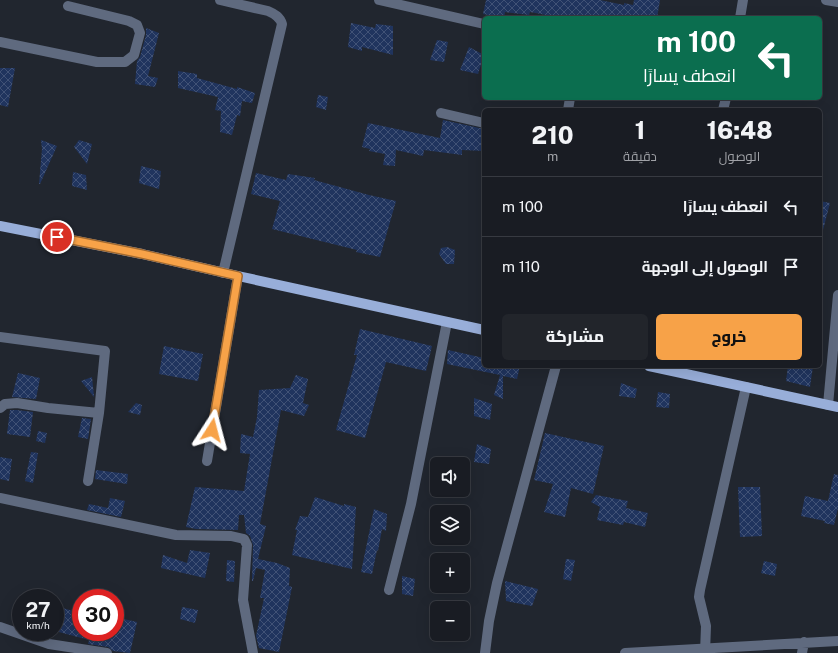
<!DOCTYPE html>
<html lang="ar">
<head>
<meta charset="utf-8">
<style>
	:root { --surface:#191c23; --page:#22252b; --text:#f1f3f6; --muted:#9fa1a6; --line:#373a41; --accent:#f7a248 }
	body { margin:0; font-family:"Public Sans",Cairo,sans-serif; background:var(--page); color:var(--text); direction:rtl; height:100vh; display:flex; flex-direction:column; font-size:15px; white-space:nowrap }
	* { box-sizing:border-box; margin:0 }
	p { font-size:13px; color:var(--muted) }
	.icon { flex:none; width:22px; height:22px; fill:none; stroke:currentColor; stroke-width:2; stroke-linecap:round; stroke-linejoin:round }
	.map { position:relative; flex:1; overflow:hidden; direction:ltr }
	.side { position:absolute; left:482px; top:108px; width:340px; height:260px; display:flex; flex-direction:column; background:var(--surface); border-radius:6px; box-shadow:0 4px 16px #0002,0 0 0 1px var(--line); direction:rtl }
	.side>* { flex:none }
	.banner { position:absolute; left:482px; top:16px; width:340px; height:84px; border-radius:6px; box-shadow:0 4px 16px #0002,0 0 0 1px var(--line); direction:rtl; background:#0b6e4f; color:#fff; overflow:hidden }
	.tools { position:absolute; left:430px; top:457px; display:grid; gap:8px }
	.tools a { display:grid; place-items:center; width:40px; height:40px; border-radius:6px; background:var(--surface); box-shadow:0 4px 16px #0002,0 0 0 1px var(--line); font-size:20px }
	.speed { position:absolute; left:12px; top:589px; display:flex; gap:8px; font-size:20px; font-weight:700; text-align:center }
	.speed>* { display:grid; place-content:center; width:52px; height:52px; border-radius:50%; background:var(--surface); box-shadow:0 4px 16px #0002,0 0 0 1px var(--line); line-height:1 }
	.speed small { font-size:10px; font-weight:400 }
	.speed .limit { border:6px solid #d22; background:#fff; color:#111 }
	.pin { position:absolute; display:grid; place-items:center; width:34px; height:34px; color:#fff; margin:-17px; border:2px solid #fff; border-radius:50%; box-shadow:0 1px 4px #0007 }
	.me { position:absolute; width:44px; margin:-22px; rotate:9deg; stroke-linejoin:round; filter:drop-shadow(0 0 3px #0008) }
	.turn { display:flex; align-items:center; gap:14px; height:84px; padding:0 20px; font-size:18px }
	.turn .icon { width:52px; height:52px; stroke-width:2.5 }
	.turn b { display:block; font-size:28px; line-height:34px }
	.eta { display:flex; justify-content:space-evenly; align-items:center; height:68px; text-align:center }
	.eta b { font-size:24px; font-weight:800; line-height:28px }
	.button { display:flex; gap:8px; margin-top:auto; padding:8px 20px }
	.button a { flex:1; height:46px; border-radius:6px; background:var(--accent); color:#111; font-size:16px; font-weight:800; line-height:46px; text-align:center }
	.button a+a { background:var(--page); color:var(--text) }
	ul { padding:0; list-style:none }
	li { display:flex; align-items:center; gap:12px; height:60px; padding:0 20px; border-top:1px solid var(--line) }
	li div { flex:1 }
	li b { display:block; font-size:15px }
	li em { font-style:normal }
	.map>svg:first-child { display:block }
	.building { fill:url(#building-cross-hatch) }
	.lines { fill:none; stroke-linecap:round; stroke-linejoin:round }
	.minor { stroke:#5f6a7f; stroke-width:10 }
	.major { stroke:#98aed9; stroke-width:10 }
	.route-casing { stroke:#a1692f; stroke-width:10 }
	.route { stroke:#f7a248; stroke-width:7 }
</style>
</head>
<body>
<div class="map">
<svg width="838" height="653" viewBox="0 0 838 653">
	<defs>
		<pattern id="building-cross-hatch" width="8" height="8" patternUnits="userSpaceOnUse"><rect width="8" height="8" fill="#20345e"/><path d="M0 0l8 8M0 8l8-8" fill="none" stroke="#415276"/></pattern>
	</defs>
	<rect width="100%" height="100%" fill="#21262f"/>
	<path class="building" d="M486,0H600L624,5V3L633,5L634,0H660L657,18H562L530,12L529,15L505,12L504,18L483,14Z
		M351,23L375,28L376,24L393,26V55L362,47V51L348,47Z
		M146,28L159,33L148,76L158,78L155,87L135,84L137,61L140,57L146,35Z
		M437,40L448,42L444,62L430,60Z
		M469,47L484,55L478,74L460,70Z
		M0,68H15L8,107L0,105Z
		M178,71L197,74V78L237,89V87L255,93L252,103L242,101L240,116L237,115L232,135L220,132L221,111L215,110L218,97L178,88Z
		M318,95L328,97L326,110L316,107Z
		M443,120L484,129V151L462,150V155L424,150L423,156L396,150L395,166L383,165L385,154L369,151L370,149L362,147L368,123L440,138Z
		M41,140L57,146L40,184H39L42,149Z
		M79,140L92,144L87,164L74,147Z
		M141,166L161,171L159,189L139,183Z
		M73,172L86,175L87,190L72,186Z
		M256,173L286,180L288,174L315,178L314,180L369,195L396,201L380,257L356,252L357,250L272,229L280,201L251,194Z
		M820,201L830,203L823,230H820Z
		M447,247L455,250L454,264H446L439,254L441,248Z
		M360,329L432,346L426,371L386,362L365,438L336,430L357,355H354Z
		M164,346L203,354L198,381L159,374Z
		M448,350L484,358V366H520L517,379L503,376V399L494,395L500,375L447,364Z
		M788,366H813L810,387L786,381Z
		M18,373L40,378L36,399L12,397Z
		M296,375L308,379L303,403L309,405L304,416L281,410L260,524L266,526L258,559L277,563L290,568L289,586L292,587L279,652L259,648L256,636L264,598H260L265,570L256,568L253,581H252L253,545L250,536L246,533L244,515H239L238,530L196,529L186,527L195,487L244,491L250,454L240,453L241,434L253,437L257,417L259,390L290,388Z
		M92,377L94,396V397L81,381Z
		M621,383L637,389L635,398L619,396Z
		M658,392L670,394L669,408L656,407Z
		M474,398L492,404L490,420L474,416Z
		M136,403L142,405L140,415L128,412Z
		M10,410H17L33,412L30,437L7,434Z
		M82,418L91,419L88,439L78,437Z
		M38,431L47,433L45,443L36,441Z
		M545,433L604,446L593,494L571,488L565,517L544,512L553,484L534,480Z
		M477,444L491,449L489,464L474,462Z
		M31,452L38,453L33,483L25,481Z
		M0,457L12,459L9,481L0,479Z
		M96,470L128,474L127,484L95,479Z
		M834,474L838,475V508L834,525L824,523L825,521L801,516L805,496L828,501Z
		M738,487H760L762,536L740,537Z
		M596,495L628,501L626,508L648,513L645,527L624,522L623,525L597,520L600,507L591,502Z
		M315,497L344,506V504L356,507L352,569L292,555L297,530H295L300,516L308,517Z
		M110,498L125,501L121,517L87,510L89,504L108,508Z
		M374,509L387,514L386,531L382,529L378,551L377,550L372,574L361,572Z
		M190,550L210,553L205,578L161,568L163,555L187,563Z
		M566,559L575,560L571,581L563,579Z
		M227,560L235,561L234,582L226,581Z
		M764,561L777,564L775,576L761,573Z
		M402,576L415,579L413,596L402,594Z
		M505,581L538,589L532,606L506,601Z
		M55,606L81,613V632H115V617L137,622L130,653L113,651L108,647L88,644L89,640L55,631Z
		M182,607L198,610L195,623L180,619Z"/>
	<g class="lines">
		<path class="minor" d="M220,0L268,11C275,14 280,17 282,24L223,273
			M379,0L484,24
			M826,0L838,2
			M740,18L743,0
			M0,42L97,62H125L134,55L140,33L137,25L129,21L68,6
			M568,110L570,98
			M723,110L726,98
			M441,113L484,123
			M0,337L105,351L99,413
			M828,405L838,295
			M0,408L5,404L17,403L48,408L99,413L88,481
			M207,461L238,276
			M0,498L176,535L231,536L244,539L247,545L243,600L253,653
			M389,590L411,504L447,322
			M0,627L49,644L107,653
			M485,653L489,621L497,583L556,366
			M625,653L838,641
			M705,653L706,626L699,597L700,590L746,387
			M802,653L804,642"/>
		<path class="major" d="M0,226L142,254L238,276L484,330
			M649,366L838,407"/>
	</g>
	<g class="lines">
		<g class="route-casing">
			<path id="route" d="M57,237L142,254L238,276L212,430"/>
		</g>
		<use href="#route" class="route"/>
	</g>
</svg>
<div class="tools">
<a><svg class="icon" aria-label="sound" viewBox="0 0 24 24"><path d="M4 9h4l5-4v14l-5-4H4zM17 9q2 3 0 6"/></svg></a>
<a><svg class="icon" aria-label="layers" viewBox="0 0 24 24"><path d="M12 4l9 5-9 5-9-5zM3 14l9 5 9-5"/></svg></a>
<a>+</a>
<a>−</a>
</div>
<div class="speed"><div>27<small>km/h</small></div><div class="limit">30</div></div>
<div class="pin" style="left:57px;top:237px;background:#d93025"><svg class="icon" aria-label="arrive" viewBox="0 0 24 24"><path d="M6 21V4h12l-3 4 3 4H6"/></svg></div>
<svg class="me" style="left:212px;top:430px" viewBox="-20 -20 40 40"><path d="M0-17L14 15 0 8-14 15z" fill="#f7a248" stroke="#fff" stroke-width="4"/></svg>
<div class="banner">
<div class="turn"><svg class="icon" aria-label="left" viewBox="0 0 24 24"><path d="M17 20v-9H6M10 6l-5 5 5 5"/></svg><div><b>100 m</b>انعطف يسارًا</div></div>
</div>
<section class="side">
<div class="eta">
<div><b>16:48</b><p>الوصول</p></div>
<div><b>1</b><p>دقيقة</p></div>
<div><b>210</b><p>m</p></div>
</div>
<ul>
<li><svg class="icon" aria-label="left" viewBox="0 0 24 24"><path d="M17 20v-9H6M10 6l-5 5 5 5"/></svg><div><b>انعطف يسارًا</b></div><em>100 m</em></li>
<li><svg class="icon" aria-label="arrive" viewBox="0 0 24 24"><path d="M6 21V4h12l-3 4 3 4H6"/></svg><div><b>الوصول إلى الوجهة</b></div><em>110 m</em></li>
</ul>
<div class="button"><a>خروج</a><a>مشاركة</a></div>
</section>
</div>
</body>
</html>
